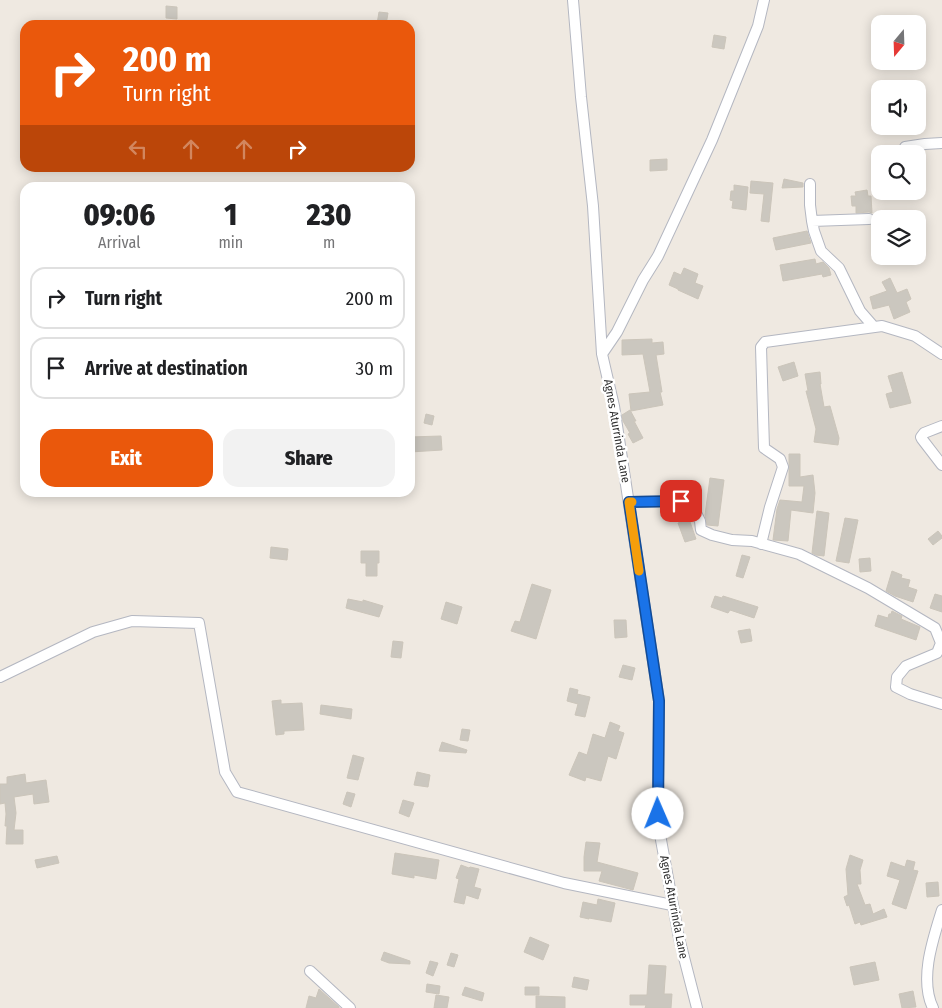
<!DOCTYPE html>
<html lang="en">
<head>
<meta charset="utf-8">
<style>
	:root { --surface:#fff; --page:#f2f2f2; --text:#202124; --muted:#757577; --line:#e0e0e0; --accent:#ea580c }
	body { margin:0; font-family:"Fira Sans Condensed",sans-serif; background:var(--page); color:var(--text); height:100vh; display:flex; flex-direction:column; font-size:19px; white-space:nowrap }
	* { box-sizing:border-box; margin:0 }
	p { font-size:16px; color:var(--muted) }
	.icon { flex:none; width:28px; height:28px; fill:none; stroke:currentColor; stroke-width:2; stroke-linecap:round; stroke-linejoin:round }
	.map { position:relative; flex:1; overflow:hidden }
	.drawer { position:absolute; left:20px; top:182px; width:395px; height:315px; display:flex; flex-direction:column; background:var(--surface); border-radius:15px; box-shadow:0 2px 12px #0003 }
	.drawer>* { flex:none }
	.banner { position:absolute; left:20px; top:20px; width:395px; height:152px; border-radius:15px; box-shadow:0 2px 12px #0003; background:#ea580c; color:#fff; overflow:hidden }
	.needle { width:32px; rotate:199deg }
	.buttons { position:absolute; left:871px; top:15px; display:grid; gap:10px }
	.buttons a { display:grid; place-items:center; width:55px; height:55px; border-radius:10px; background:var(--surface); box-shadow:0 2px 12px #0003; font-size:25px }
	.pin { position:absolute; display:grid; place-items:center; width:42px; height:42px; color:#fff; margin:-21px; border-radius:10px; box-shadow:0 2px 8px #0006 }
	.me { position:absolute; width:55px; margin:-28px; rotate:359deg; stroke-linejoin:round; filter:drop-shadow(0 0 4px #0008) }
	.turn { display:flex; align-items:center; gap:18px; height:105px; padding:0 20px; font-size:22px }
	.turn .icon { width:65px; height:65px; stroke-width:2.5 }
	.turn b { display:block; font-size:35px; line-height:42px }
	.lanes { display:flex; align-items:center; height:48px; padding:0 20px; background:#0003; justify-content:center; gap:25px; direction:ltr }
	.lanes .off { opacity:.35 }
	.eta { display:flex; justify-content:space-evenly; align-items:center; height:85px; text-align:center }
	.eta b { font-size:30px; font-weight:800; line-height:35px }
	.button { display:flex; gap:10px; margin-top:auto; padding:10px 20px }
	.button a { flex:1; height:58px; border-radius:15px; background:var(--accent); color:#fff; font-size:20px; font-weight:800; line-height:58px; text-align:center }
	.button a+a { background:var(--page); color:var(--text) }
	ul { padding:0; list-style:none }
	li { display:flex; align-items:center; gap:15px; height:62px; margin:0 10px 8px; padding:0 10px; border:2px solid var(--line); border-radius:15px }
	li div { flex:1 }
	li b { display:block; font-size:19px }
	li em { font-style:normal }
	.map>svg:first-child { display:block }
	.building { fill:#cbc7bf; stroke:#cbc5ba }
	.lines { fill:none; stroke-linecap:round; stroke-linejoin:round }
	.street-casing { stroke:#b4b7c1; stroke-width:12 }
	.street { stroke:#fff; stroke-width:10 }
	.route-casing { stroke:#114b97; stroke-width:12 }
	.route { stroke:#1a73e8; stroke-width:9 }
	.slow { stroke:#f59e0b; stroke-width:9 }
	.labels { text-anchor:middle; stroke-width:5; stroke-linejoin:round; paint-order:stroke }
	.street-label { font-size:12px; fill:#2e2e2e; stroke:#fff }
</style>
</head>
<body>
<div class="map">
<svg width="942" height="1008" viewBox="0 0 942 1008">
	<rect width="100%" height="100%" fill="#efe9e1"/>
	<path class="building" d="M166,6L177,7V19L166,18Z
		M379,12L388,13L386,25L377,24Z
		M714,35L726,37L724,49L712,47Z
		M667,159V170L650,171V160Z
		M784,179L803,183V187L782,188Z
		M751,181L773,183L769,222L761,221L764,194L750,193Z
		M734,185L748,187L746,210L732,208L733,201L730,200L731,191H734Z
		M867,190L868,196H871L872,213L869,212L856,213V206H852L851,196H856L855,192Z
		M807,231L811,243L776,250L773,238Z
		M815,259L816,264L823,262L829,268L831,275L823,277L822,274L783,281L780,265Z
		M684,268L698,274L695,283L703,286L698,299L678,290V289L669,285L674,272L681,275Z
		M890,278L897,293L907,289L911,299L906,302L910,312L894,319L889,305L873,309L870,297L887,291L882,282Z
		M652,339V343L663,342L664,354L656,355L662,392H660L663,405L631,411L629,394L650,392L643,354L622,355V340Z
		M794,362L798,376L783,381L778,367Z
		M820,372L821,384H820L824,407L830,406L839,438L838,445L814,442L816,429L806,391H808L805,374Z
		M902,372L911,403L890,408L886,394L893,392L888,376Z
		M630,410L636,421H634L643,438L633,443L628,434L630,433L623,421L622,415Z
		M426,414L434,416L432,425L424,423Z
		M441,436L442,450L410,452V437Z
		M789,454H800V477L813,475L815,493L813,513L791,510L788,541L773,540L777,509L780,500L802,502L804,486H789Z
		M710,478L724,480L718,526L707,525L705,515Z
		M817,511L829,513L824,556L816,555L812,553Z
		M845,518L858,520L849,563L836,561Z
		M689,519L696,539L685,542L678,523Z
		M938,531L942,536V538L933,545L928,539Z
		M271,547L288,549L287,560L270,558Z
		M361,551H379V563H377V576H366V563H361Z
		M742,555L750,557L743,578L736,576Z
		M870,558L871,571L860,572L859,559Z
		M892,571L902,575L901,578L910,580L908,587L917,590L913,602L895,596L886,591Z
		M532,584L551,590L536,639L511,631L515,621L520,622Z
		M935,594L942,596V612L930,608Z
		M715,596L722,598L723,596L758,607L754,618L730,610L728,613L711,607Z
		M348,599L363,602V600L383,606L379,617L346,608Z
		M446,602L462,607L457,624L441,619Z
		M892,611L902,616L901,619L920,627L916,640L875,626L878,615L888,618L889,614H891Z
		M614,620H626L627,637L615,638Z
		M750,629L752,641L741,643L738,631Z
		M393,641L403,642L401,658L391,657Z
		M623,665L635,668L632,680L619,677Z
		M570,688L578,690L577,694L590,697L585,717L575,715L578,704L567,701Z
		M281,700V704L302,703L304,730L284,731V734L276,735L272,701Z
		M321,705L352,709L351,719L320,714Z
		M610,722L620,726L618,731L624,733L616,759L608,756L601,781L586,777L585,781L569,775L579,752L587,755L593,734L605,738Z
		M462,729L470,730L468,741L460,740Z
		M442,742L467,750L466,753L439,751Z
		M353,755L364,758L358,780L347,778Z
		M417,772L430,775L428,787L414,785Z
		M25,774L26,783L46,780L49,802L34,804L33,794L14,797L16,813L14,830H23V844H6L7,826H5L6,814L5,803L0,804V784H7V777Z
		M347,792L355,794L351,807L343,804Z
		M403,800L414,803L409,817L399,813Z
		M586,842L600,843L597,862L638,873L633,890L599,881L602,871H584V857Z
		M395,853L439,860L436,879L414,875V878L392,874Z
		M850,855L863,860L860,870L861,884H857L865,905L870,904L873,914L884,909L887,917L861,925L860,922L855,924L849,905L847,906L844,897L848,895L846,869Z
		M57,856L59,863L37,868L35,860Z
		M907,860L915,862L913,870L918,871L906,909L892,904L900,880L887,876L891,862L905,867Z
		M461,865L469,868L470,867L479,869L474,887L481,889L478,899L466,895L464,904L454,902L459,879L456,878Z
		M938,882L939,896L927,897L926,883Z
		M598,899L615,903L611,922L589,918V919L580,917L583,902L597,905Z
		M530,937L549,945L543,960L524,952Z
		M384,952L410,961V964L389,963L381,960Z
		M451,953L458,955L454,967L447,965Z
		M430,961L438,963L433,976L426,973Z
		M875,962L879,980L854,985L850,967Z
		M649,965L666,966L664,994H672L671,1008H645L646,1005H630V995H647Z
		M574,977L589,980L587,990L572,987Z
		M427,984L440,986L439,994L426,992Z
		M465,987L484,993L482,1001L462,995Z
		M525,987H539V995H525Z
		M319,989L339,1007V1008H306L309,996L316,998Z
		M913,991L916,1007L902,1008L899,994Z
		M436,995L449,997L447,1008H434Z
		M536,996L565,997V1008H536Z"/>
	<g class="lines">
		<g class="street-casing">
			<path id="street" d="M573,0L581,97L593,206L602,354L614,406L659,701L658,782L659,829L679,938L697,1008
				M905,147L925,144L942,143
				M810,184V205L812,221L814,231L821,251L839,268L860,311L874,327
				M812,221L869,219
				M602,354L617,332L643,280L658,256L712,140L758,26L764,0
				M942,426L924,433L921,437L922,439L942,465
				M629,502L681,501L691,503L700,521L701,530L712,535L732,540L752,541L799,554L868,588L935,628L941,643L937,653L906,666L897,677L896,687L910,694L942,704
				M761,544L770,507L783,467L780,459L764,448L761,347L765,342L882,326L915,336L942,354
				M0,677L93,632L132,621L199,623L225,772L237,792L564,883L672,905
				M310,971L350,1008
				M933,1008C919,979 933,939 942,910"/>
		</g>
		<use href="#street" class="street"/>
	</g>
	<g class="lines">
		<g class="route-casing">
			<path id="route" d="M658,814L659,701L629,502L681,501"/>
		</g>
		<use href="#route" class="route"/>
		<path class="slow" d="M632,502H629L639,571"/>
	</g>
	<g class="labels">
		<g class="street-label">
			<text transform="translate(617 431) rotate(80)" y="4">Agnes Aturrinda Lane</text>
			<text transform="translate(674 907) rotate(79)" y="4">Agnes Aturrinda Lane</text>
		</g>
	</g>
</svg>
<div class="buttons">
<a><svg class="needle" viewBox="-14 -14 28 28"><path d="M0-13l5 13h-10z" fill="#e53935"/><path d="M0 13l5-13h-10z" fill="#757577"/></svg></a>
<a><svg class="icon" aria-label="sound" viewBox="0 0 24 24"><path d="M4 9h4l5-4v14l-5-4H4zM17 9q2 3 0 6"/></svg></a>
<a><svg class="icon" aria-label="search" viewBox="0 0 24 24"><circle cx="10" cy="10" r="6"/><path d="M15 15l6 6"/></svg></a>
<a><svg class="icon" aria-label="layers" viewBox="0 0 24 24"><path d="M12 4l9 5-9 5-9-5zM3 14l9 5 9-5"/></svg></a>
</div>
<div class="pin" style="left:681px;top:501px;background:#d93025"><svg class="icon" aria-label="arrive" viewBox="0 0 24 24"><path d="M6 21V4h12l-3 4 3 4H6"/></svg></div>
<svg class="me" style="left:658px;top:814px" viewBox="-20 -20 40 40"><circle r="19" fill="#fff"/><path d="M0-13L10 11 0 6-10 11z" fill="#1a73e8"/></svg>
<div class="banner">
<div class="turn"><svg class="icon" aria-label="right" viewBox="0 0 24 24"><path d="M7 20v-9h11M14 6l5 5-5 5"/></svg><div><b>200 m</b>Turn right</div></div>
<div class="lanes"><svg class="icon off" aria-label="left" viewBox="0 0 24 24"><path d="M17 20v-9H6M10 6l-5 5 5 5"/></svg><svg class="icon off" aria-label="ahead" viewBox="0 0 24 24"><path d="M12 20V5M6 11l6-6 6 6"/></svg><svg class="icon off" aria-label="ahead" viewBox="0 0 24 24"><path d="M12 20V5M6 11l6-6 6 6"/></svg><svg class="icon" aria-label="right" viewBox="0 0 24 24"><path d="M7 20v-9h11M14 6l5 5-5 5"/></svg></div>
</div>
<section class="drawer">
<div class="eta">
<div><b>09:06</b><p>Arrival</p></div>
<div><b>1</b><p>min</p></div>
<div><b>230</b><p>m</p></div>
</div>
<ul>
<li><svg class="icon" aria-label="right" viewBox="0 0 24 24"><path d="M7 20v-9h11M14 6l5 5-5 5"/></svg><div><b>Turn right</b></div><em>200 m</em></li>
<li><svg class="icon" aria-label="arrive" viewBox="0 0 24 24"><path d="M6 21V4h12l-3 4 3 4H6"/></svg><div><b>Arrive at destination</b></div><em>30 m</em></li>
</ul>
<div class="button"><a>Exit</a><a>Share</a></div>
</section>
</div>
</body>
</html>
